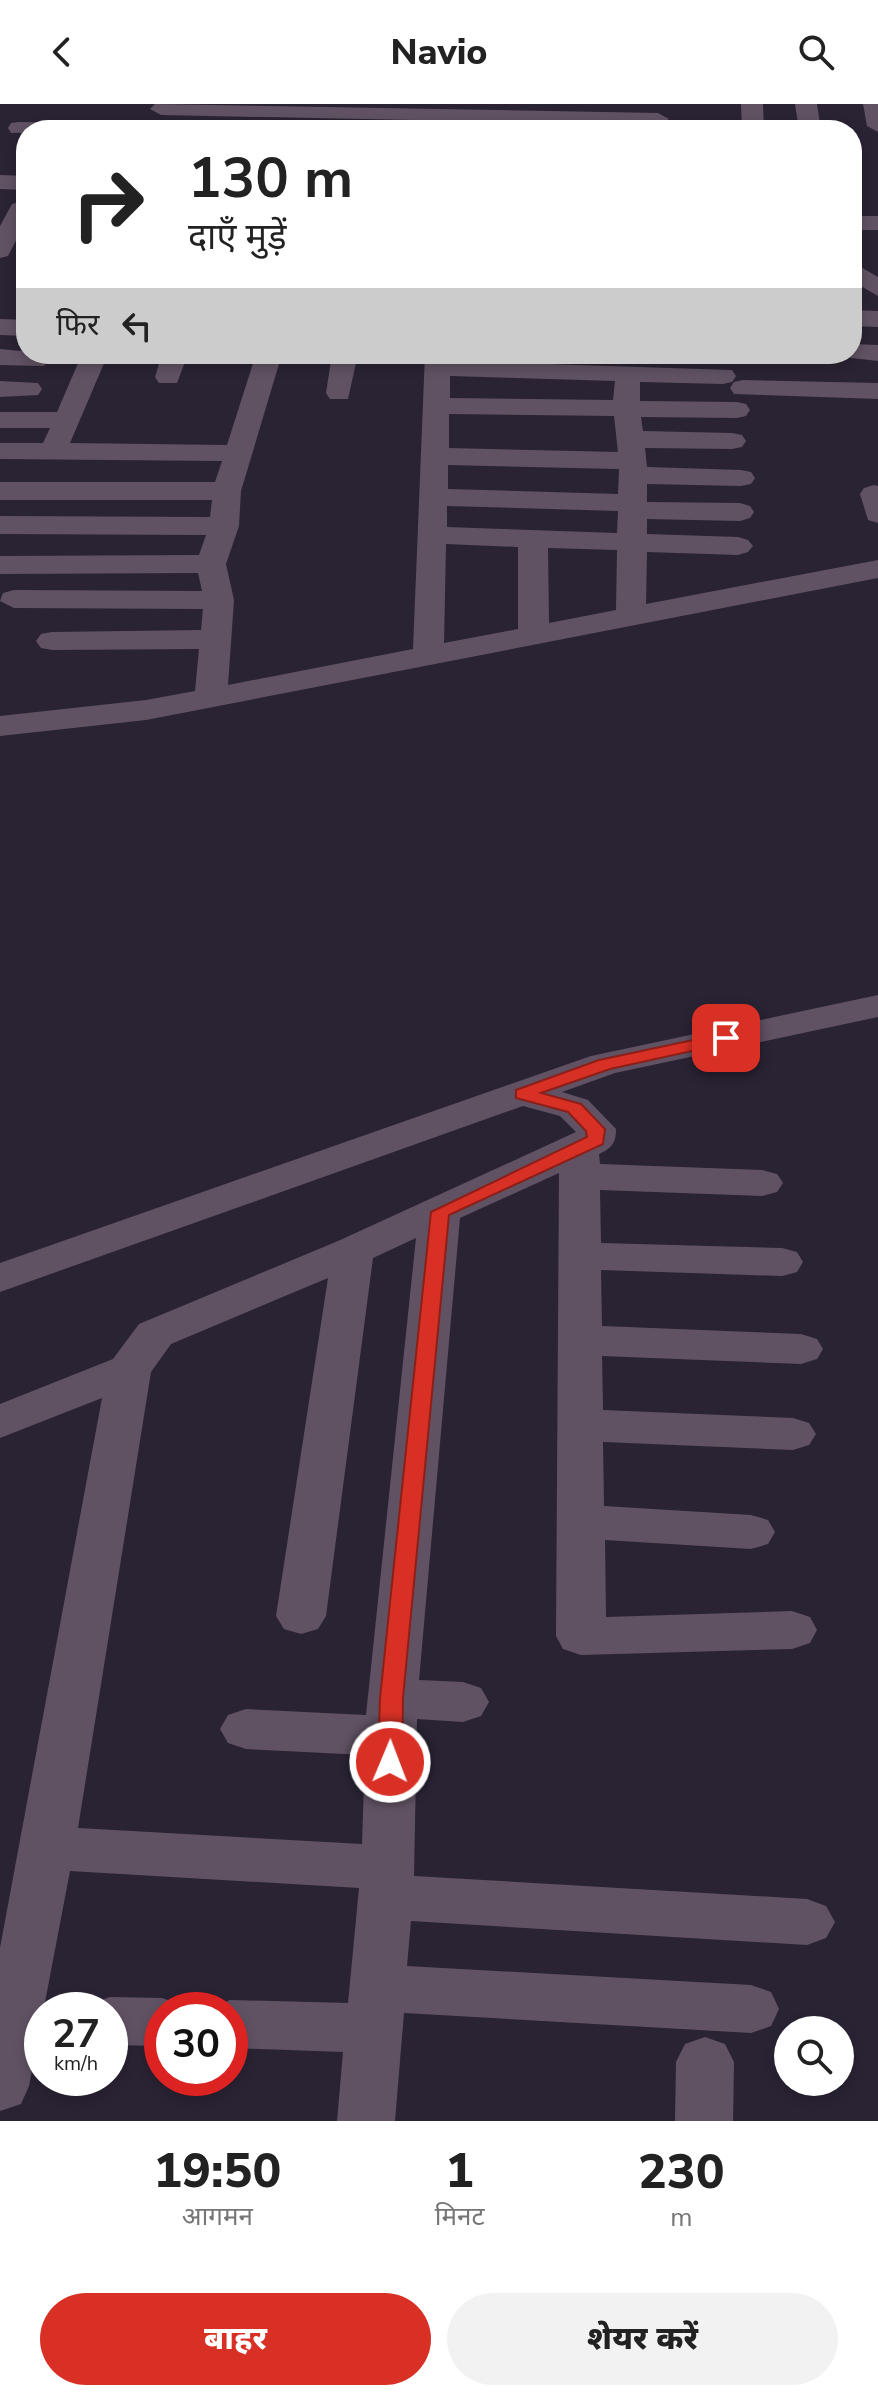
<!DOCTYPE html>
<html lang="hi">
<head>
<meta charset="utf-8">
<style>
	:root { --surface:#fff; --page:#f2f2f2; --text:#222; --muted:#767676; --accent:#d93025 }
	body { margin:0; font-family:"Nunito Sans","Noto Sans Devanagari",sans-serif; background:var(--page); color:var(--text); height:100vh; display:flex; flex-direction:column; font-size:30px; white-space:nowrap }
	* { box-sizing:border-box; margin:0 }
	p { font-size:26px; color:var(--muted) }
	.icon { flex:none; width:44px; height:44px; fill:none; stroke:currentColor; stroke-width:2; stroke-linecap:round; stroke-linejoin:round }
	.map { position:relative; height:2017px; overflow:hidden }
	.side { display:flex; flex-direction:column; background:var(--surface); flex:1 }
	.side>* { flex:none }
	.hud { position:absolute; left:16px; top:16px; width:846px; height:244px; border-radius:32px; box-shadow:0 4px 12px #0003; background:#fff; color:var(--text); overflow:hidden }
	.controls { position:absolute; left:774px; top:1912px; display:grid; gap:16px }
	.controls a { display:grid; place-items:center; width:80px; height:80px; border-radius:50%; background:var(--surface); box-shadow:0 4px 12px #0003; font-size:40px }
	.speed { position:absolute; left:24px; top:1888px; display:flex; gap:16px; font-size:40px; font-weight:700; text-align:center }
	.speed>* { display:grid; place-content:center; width:104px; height:104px; border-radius:50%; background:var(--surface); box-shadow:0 4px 12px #0003; line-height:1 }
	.speed small { font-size:20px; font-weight:400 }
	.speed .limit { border:12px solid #d22; background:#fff; color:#111 }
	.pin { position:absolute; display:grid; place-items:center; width:68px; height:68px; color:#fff; margin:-34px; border-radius:16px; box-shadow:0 4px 12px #0006 }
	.me { position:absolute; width:88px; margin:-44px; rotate:1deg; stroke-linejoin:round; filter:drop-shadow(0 0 6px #0008) }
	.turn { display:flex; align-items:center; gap:28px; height:168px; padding:0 40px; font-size:36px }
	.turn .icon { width:104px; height:104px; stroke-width:2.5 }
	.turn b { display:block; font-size:56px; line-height:68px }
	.then { display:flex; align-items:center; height:76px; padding:0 40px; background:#0003; gap:16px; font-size:30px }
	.eta { display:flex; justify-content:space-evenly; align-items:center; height:136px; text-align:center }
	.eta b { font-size:48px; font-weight:800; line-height:56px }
	.action { display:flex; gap:16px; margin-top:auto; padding:16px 40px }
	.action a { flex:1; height:92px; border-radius:48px; background:var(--accent); color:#fff; font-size:32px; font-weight:800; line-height:92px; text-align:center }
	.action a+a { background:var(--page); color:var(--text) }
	header { display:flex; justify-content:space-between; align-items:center; height:104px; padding:0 40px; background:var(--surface); font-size:36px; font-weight:800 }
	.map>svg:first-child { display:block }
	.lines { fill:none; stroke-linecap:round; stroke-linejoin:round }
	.street { fill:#605263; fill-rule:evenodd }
	.route { fill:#d93025; stroke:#8d1f18; stroke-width:2 }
</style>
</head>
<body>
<header><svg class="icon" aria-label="back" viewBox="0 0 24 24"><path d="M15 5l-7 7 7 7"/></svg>Navio<svg class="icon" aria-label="search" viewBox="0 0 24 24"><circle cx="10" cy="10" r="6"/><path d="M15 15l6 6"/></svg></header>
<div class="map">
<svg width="878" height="2017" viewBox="0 0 878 2017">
	<rect width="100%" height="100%" fill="#2a2334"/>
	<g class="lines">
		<path class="street" d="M155,0L658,9L669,15L658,21L161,11L150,5Z
			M741,0H763L764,26H742Z
			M795,0H817L821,26H799Z
			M863,0H878V28L867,22Z
			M19,18L169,20L180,26L11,29L8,24L11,19Z
			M0,71L26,72V86L0,85Z
			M20,98L26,100V117L8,152L0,154V122L12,100Z
			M852,112H878V126H852Z
			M852,158L878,173V192L852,177Z
			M852,206L878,207V223L852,222Z
			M0,215L26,216V232L0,231Z
			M852,240L878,241V257L843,253L840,250H852Z
			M0,245L53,250L56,254L43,262L0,261Z
			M82,250H108L70,339L227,341L256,250H282L241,387L239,422L226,460L234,496L228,581L413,545L425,250H451V257L732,266L736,272L732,278L723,280L640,278V297L737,298L746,300L750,306L746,312L737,314L641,313L643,327L732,329L742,331L746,337L742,343L732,345L645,344L647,363L741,366L751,368L755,374L751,380L741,382L647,380V398L740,399L750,402L754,408L750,414L740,417L647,415V430L738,433L748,436L753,442L748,448L738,451L647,448L646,500L878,456V474L146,616L0,632V612L146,596L195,587L199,545L52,546L41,544L36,537L41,530L52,528L201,526L203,505L14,504L0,497L3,489L14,486L202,487L198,469L0,470V452L199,451L206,431L0,430V412L210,413L212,396H0V378H215L222,357L0,355V339H43L50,324H0V308H57ZM450,272L615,277L613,296L450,294ZM449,310L614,312L618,348L449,344ZM448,361L619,365L618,390L448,385ZM447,402L618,407L617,429L447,423ZM446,440L518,443V525L444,539ZM548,444L617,446L616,506L549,519Z
			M162,250H188L177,279H159L155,273Z
			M332,250H358L348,295H330L326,289Z
			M743,276L878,279V295L734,290L730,284L734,278Z
			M0,277L38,279L42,285L38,291L0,293Z
			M874,381L878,382V419L868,416L860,390L864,384Z
			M878,891V913L615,969L562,988L588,996L616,1025C616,1039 612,1044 599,1050L600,1060L762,1066L777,1070L783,1079L777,1088L762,1092L600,1086L601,1139L782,1144L797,1148L803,1158L797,1168L782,1172L601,1166L602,1222L801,1230L817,1235L823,1245L817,1255L801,1260L602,1252L603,1306L793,1314L809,1319L816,1330L809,1341L793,1346L603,1338L604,1402L751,1411L768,1416L775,1428L768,1440L751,1445L605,1436L606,1513L792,1507L810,1513L817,1526L810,1539L792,1545L581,1551L563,1545L556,1532L559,1069L460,1114L419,1576L463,1578L481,1584L489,1598L481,1612L463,1618L417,1615L414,1772L807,1795L826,1802L835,1818L826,1834L807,1841L411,1817L407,1862L751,1881L771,1888L779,1905L771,1922L751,1929L404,1909L395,2017H337L343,1948L230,1944V1906H208L230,1896L348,1899L359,1784L70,1767L29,1982L21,2000L0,2007V1844L102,1294L0,1334V1300L113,1255L139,1220L338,1137L576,1028L560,1012L523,1002L0,1188V1159L591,952ZM416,1134L366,1611L246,1605L228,1611L220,1625L228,1639L246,1645L365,1651L362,1740L78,1724L151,1268L171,1240L328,1174L276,1512L284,1525L301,1530L318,1525L326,1512L373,1154Z
			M110,1893L162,1894L182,1901L185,1906H162V1942L110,1941V1906H87L90,1900Z
			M705,1933L725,1940L734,1958L733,2017H675L676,1958L685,1940Z"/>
	</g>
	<path class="route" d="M726,929L735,934L733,938L610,965L541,989L581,1000L605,1025L603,1040L449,1111L403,1594L402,1658L399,1665H382L378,1658L380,1594L431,1108L587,1033L586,1027L568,1008L516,994V986L599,956Z"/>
</svg>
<div class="controls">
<a><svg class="icon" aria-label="search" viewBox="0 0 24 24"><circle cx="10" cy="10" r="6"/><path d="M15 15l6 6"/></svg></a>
</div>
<div class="speed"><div>27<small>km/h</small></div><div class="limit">30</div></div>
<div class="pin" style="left:726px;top:934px;background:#d93025"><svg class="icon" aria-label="arrive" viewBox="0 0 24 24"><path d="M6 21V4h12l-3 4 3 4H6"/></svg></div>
<svg class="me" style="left:390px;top:1658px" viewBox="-20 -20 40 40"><circle r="17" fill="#d93025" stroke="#fff" stroke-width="3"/><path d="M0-11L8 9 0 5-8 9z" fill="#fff"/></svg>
<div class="hud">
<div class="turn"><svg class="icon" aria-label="right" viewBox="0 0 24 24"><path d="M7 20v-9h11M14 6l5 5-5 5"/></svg><div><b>130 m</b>दाएँ मुड़ें</div></div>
<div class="then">फिर<svg class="icon" aria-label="left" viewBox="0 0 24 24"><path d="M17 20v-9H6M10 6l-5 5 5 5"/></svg></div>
</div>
</div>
<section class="side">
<div class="eta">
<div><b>19:50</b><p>आगमन</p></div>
<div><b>1</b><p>मिनट</p></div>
<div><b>230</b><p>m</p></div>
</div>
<div class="action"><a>बाहर</a><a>शेयर करें</a></div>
</section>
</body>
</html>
